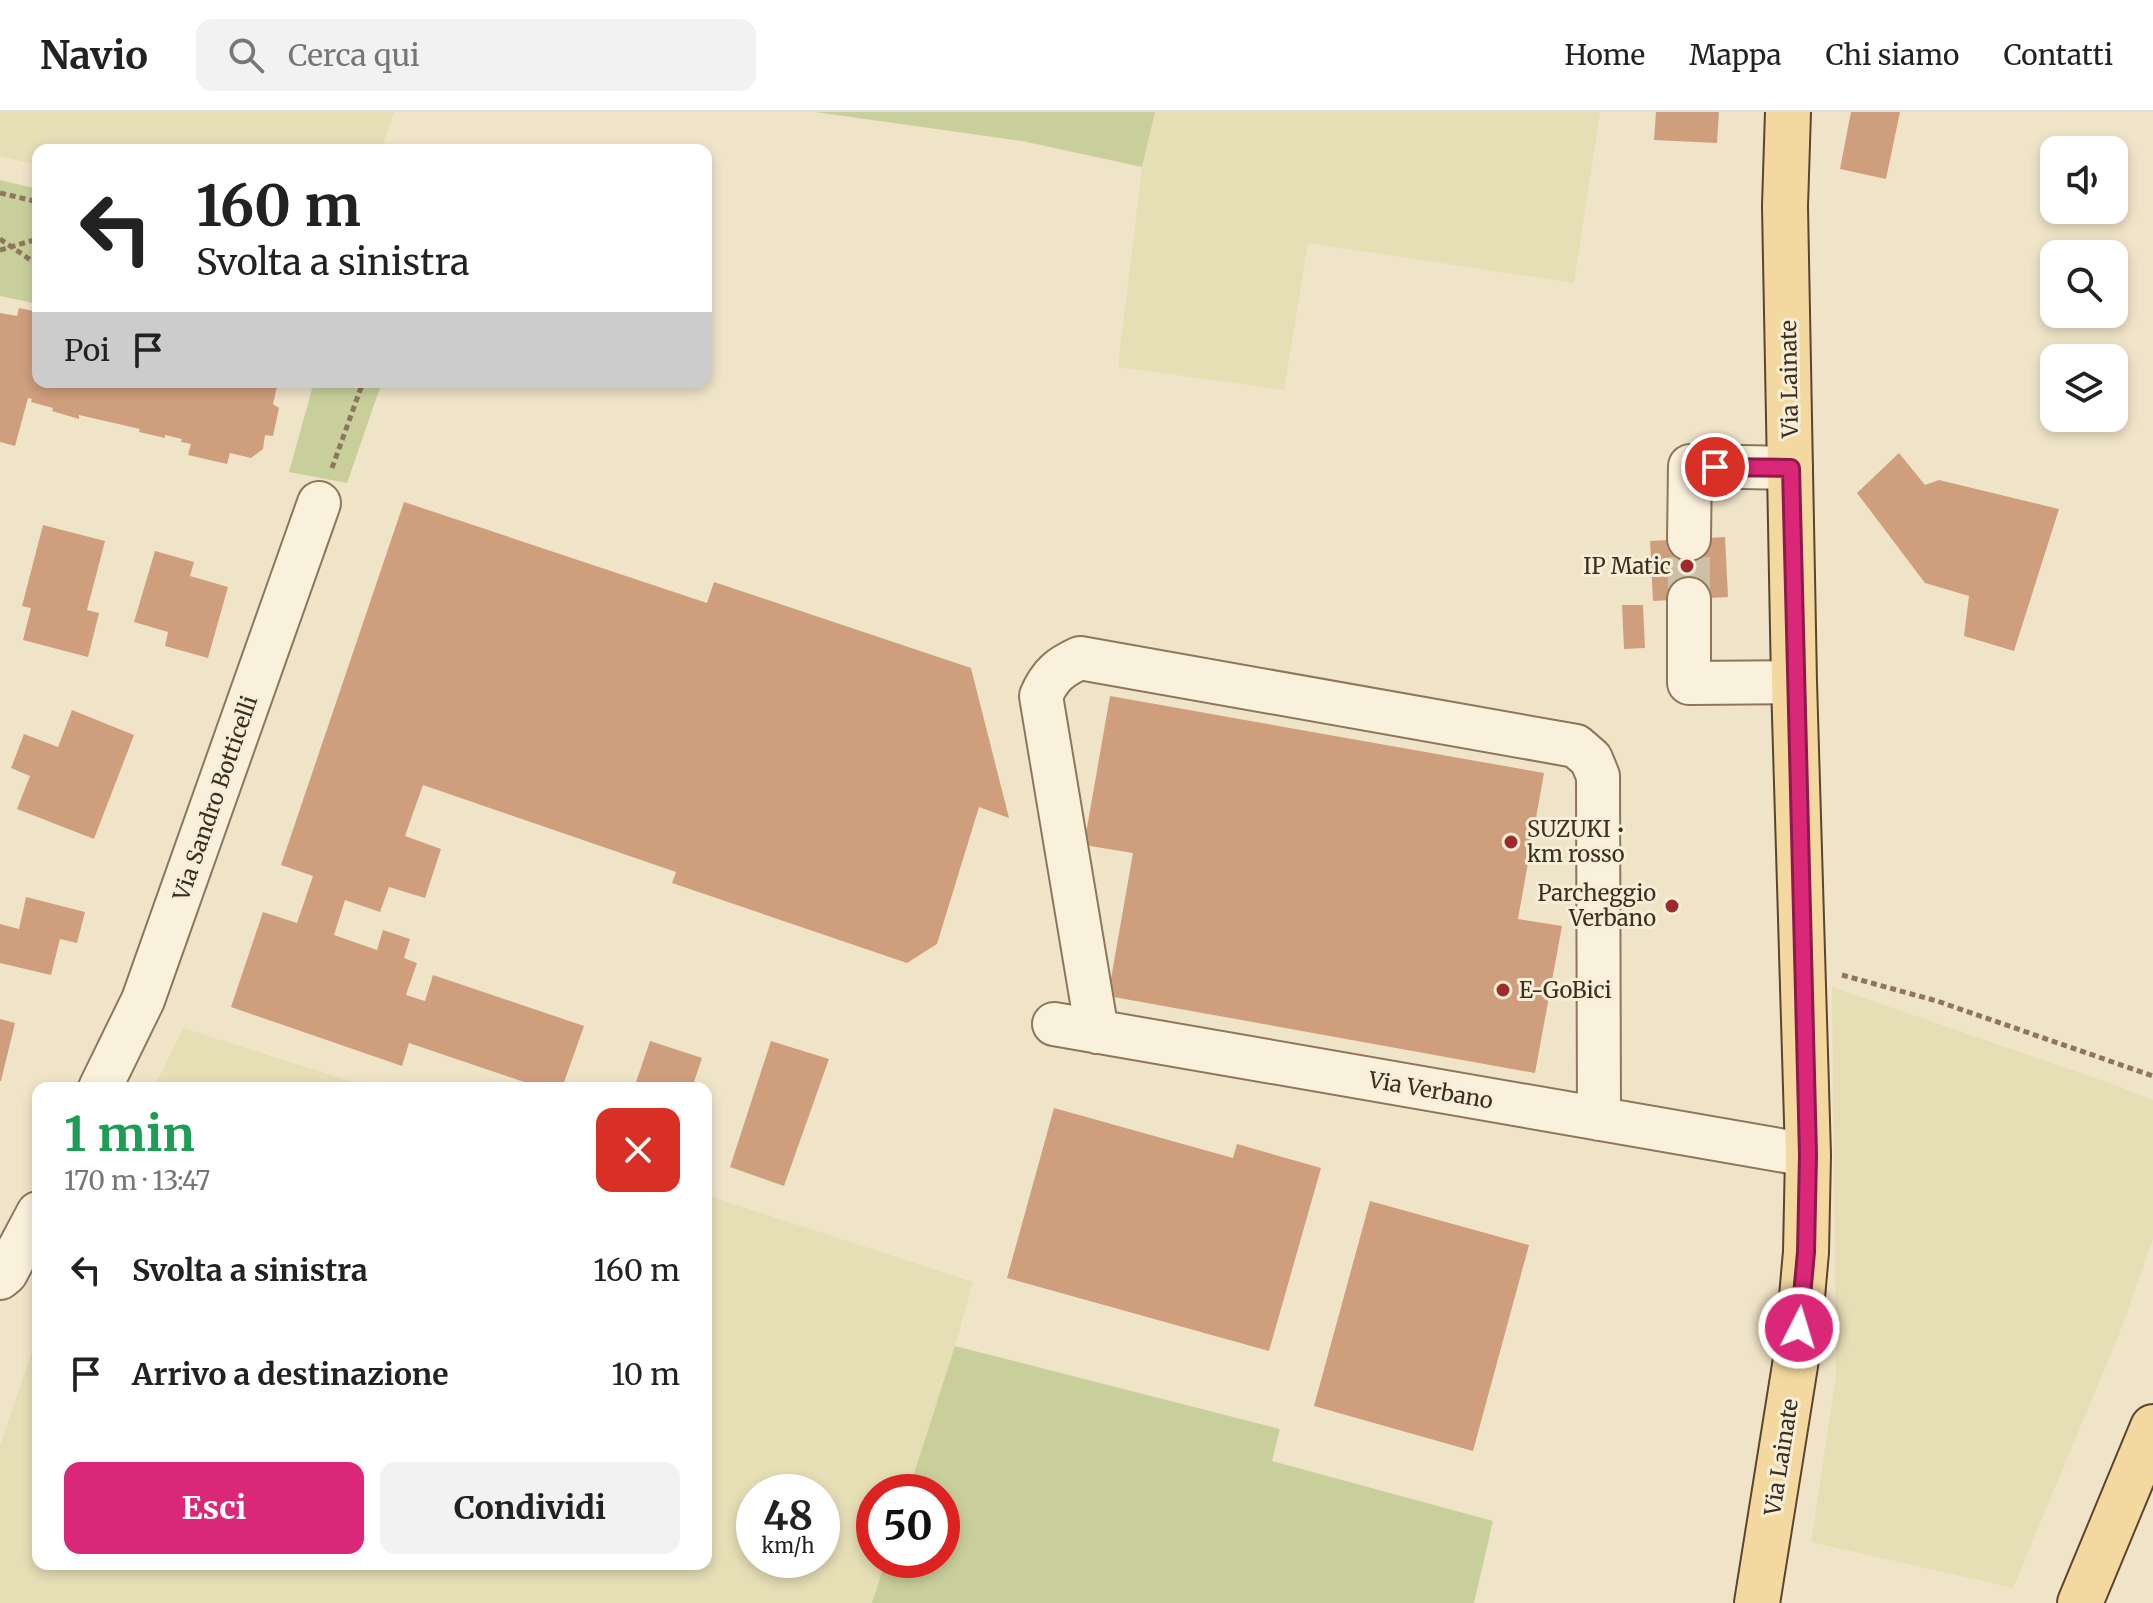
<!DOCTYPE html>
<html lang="it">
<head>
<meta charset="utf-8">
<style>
	:root { --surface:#fff; --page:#f2f2f2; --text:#222; --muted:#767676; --line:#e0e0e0; --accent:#db2777 }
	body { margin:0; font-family:Merriweather,serif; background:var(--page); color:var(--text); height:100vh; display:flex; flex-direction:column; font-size:30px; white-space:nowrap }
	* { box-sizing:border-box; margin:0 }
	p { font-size:26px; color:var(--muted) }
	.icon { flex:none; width:44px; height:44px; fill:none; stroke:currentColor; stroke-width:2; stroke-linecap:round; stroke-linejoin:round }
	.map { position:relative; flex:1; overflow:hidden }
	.details { position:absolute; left:32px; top:970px; width:680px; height:488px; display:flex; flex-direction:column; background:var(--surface); border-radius:16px; box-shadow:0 4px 12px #0003 }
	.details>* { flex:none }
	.top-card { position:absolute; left:32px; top:32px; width:680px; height:244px; border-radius:16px; box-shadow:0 4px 12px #0003; background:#fff; color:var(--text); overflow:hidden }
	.tools { position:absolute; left:2040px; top:24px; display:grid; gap:16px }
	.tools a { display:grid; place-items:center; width:88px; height:88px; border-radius:16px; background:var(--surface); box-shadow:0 4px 12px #0003; font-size:40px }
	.speed { position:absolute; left:736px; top:1362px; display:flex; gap:16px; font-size:40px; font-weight:700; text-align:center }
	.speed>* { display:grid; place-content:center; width:104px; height:104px; border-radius:50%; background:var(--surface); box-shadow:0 4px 12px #0003; line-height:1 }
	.speed small { font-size:20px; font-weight:400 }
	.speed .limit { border:12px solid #d22; background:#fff; color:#111 }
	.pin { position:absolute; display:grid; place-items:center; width:68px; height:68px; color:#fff; margin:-34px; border:4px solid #fff; border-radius:50%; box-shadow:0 2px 8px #0007 }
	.me { position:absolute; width:88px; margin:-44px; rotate:5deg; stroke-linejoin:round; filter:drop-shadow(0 0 6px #0008) }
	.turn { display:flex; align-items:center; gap:28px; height:168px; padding:0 32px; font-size:36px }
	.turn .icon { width:104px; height:104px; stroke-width:2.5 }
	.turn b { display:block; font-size:56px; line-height:68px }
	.then { display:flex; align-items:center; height:76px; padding:0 32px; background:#0003; gap:16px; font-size:30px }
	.round { display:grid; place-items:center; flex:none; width:84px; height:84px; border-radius:16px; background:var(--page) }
	.head { display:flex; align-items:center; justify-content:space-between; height:136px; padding:0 32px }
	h1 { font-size:48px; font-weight:700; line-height:60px; color:#1e9e55 }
	.action { display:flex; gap:16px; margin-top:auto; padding:16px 32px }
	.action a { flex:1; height:92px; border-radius:16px; background:var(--accent); color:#fff; font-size:32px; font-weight:700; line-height:92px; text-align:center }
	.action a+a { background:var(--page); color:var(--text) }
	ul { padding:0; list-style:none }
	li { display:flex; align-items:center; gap:24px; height:104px; padding:0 32px }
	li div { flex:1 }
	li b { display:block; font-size:30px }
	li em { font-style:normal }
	header { display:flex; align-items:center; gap:48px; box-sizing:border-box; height:112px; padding:0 40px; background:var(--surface); border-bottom:2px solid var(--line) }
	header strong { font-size:38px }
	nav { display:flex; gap:44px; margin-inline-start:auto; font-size:28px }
	.search { width:560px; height:72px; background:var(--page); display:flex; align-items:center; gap:20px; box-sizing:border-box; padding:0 28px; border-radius:16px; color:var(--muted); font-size:30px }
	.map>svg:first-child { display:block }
	.farmland { fill:#e6deb5; fill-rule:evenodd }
	.green { fill:#c9cf9b }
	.building { fill:#cf9f7d }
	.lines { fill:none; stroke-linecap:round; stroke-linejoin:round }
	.minor-tunnel { stroke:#ccc0a6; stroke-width:42; stroke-dasharray:42 21; stroke-linecap:butt }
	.minor-casing { stroke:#8d765c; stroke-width:46 }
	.major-casing { stroke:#5b4430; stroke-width:48 }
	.path { stroke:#8d765c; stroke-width:5; stroke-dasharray:6 4; stroke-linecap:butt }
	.minor { stroke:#faf1dc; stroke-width:42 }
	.major { stroke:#f3d9a0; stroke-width:44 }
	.route-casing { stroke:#8e194d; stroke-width:20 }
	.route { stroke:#db2777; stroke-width:14 }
	.poi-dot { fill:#9e2a2b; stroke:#f7eed8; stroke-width:3 }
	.labels { text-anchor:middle; stroke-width:6; stroke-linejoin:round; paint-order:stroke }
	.street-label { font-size:22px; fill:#3d2e20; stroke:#f7eed8 }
	.poi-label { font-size:22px; fill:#3d2e20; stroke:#f7eed8; text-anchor:end }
</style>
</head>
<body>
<header>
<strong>Navio</strong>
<div class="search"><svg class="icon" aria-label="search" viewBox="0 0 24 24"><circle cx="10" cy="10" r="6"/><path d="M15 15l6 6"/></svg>Cerca qui</div>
<nav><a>Home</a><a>Mappa</a><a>Chi siamo</a><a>Contatti</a></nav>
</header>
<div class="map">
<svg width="2153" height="1491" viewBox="0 0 2153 1491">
	<rect width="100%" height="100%" fill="#f0e4c8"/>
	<path class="farmland" d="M0,0H394L381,38H38V53L0,44Z
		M1155,0H1600L1574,171L1308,131L1284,278L1118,255L1142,55Z
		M1832,875L2118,974L2153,988V1127L2120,1220L2013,1476L1811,1430L1836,1264Z
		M183,916L372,976H154Z
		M706,1083L973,1170L955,1234L908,1380H874V1448H886L872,1491H0V1334L38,1222V1452H706ZM754,1380H822V1448H754Z"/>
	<path class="green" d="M815,0H1155L1142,55L1022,29Z
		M0,68L38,77V192L0,184Z
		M314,270H382L347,371L289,360Z
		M955,1234L1280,1317L1272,1349L1493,1409L1474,1491H872L886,1448H942V1380H908Z"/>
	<path class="building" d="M1656,0H1719L1717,31L1654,28Z
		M1851,0H1900L1886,67L1840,57Z
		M19,196L38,200V270H278L273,292L279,296L273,324L265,323L263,337L251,346L230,341L227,352L188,343L191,332L181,330L182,327L165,323V326L139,320L140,317L79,303V307L52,299L53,296L31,290L32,287L28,286L15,334L0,330V201L17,204Z
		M1899,341L1925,373L1939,368L2059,397L2014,539L1964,524L1969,484L1925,471L1857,381Z
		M404,390L707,491L714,470L971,556L1009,706L979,695L937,832L907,851L672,771L676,760L423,673L405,724L441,737L425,786L389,775L380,800L345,788L334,823L377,838L383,818L410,827L404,846L417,851L406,883L425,889L433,863L584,914L562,976H542L409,931L402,954L231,895L263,800L297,811L313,764L281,753Z
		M43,413L105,429L87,498L99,501L88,545L23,528L31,496L22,494Z
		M1725,425L1728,485L1653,489L1650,429Z
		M155,439L194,450L190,464L228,475L208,546L165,534L168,520L134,510Z
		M1622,493H1643L1645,536L1624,537Z
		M1110,584L1544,661L1518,807L1562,814L1535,961L1108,884L1133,741L1084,733Z
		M72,598L134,623L94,727L17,697L30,664L11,656L24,622L58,635Z
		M26,785L85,800L77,831L60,827L51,863L0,851V812L19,817Z
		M0,907L15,911L1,969H0Z
		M650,929L702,946L692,976H634Z
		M771,929L829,947L784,1074L730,1055Z
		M1054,996L1233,1046L1237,1032L1321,1056L1269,1239L1007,1166Z
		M1370,1089L1529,1133L1473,1339L1314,1294Z"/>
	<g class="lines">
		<path class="minor-tunnel" d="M1689,487V427"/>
		<g class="minor-casing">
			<path id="minor" d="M1689,427L1690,354L1791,356
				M1689,487V571L1794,570
				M1054,912L1808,1043
				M1097,920L1041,584C1050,563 1060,555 1080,546L1576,634L1591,647L1598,664L1599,1007
				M100,976L143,888L319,391
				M0,1166L6,1161L38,1101"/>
		</g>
		<g class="major-casing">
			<path id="major" d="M1757,1491L1797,1241L1806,1140L1808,1043L1794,570L1785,94L1788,0
				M2080,1491L2153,1315"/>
		</g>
		<path class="path" d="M0,81L38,90
			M0,127L38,153
			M0,138L38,127
			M332,356L363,270
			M1842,863L1937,889L2153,964"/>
		<use href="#minor" class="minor"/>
		<use href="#major" class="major"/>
	</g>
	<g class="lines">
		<g class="route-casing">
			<path id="route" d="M1715,355L1791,356L1808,1043L1806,1140L1799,1216"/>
		</g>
		<use href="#route" class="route"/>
	</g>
	<g class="poi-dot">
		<circle cx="1687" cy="454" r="8"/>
		<circle cx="1511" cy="730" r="8"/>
		<circle cx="1672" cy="794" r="8"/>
		<circle cx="1503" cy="878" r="8"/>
	</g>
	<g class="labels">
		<g class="street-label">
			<text transform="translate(1789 267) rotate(-91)" y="8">Via Lainate</text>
			<text transform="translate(215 686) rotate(-71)" y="8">Via Sandro Botticelli</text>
			<text transform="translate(1431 978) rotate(10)" y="8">Via Verbano</text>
			<text transform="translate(1781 1345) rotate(-81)" y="8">Via Lainate</text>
		</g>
		<g class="poi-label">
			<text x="1671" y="462">IP Matic</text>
			<text x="1527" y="725" text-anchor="start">SUZUKI •<tspan x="1527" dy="25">km rosso</tspan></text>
			<text x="1656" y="789">Parcheggio<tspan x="1656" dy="25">Verbano</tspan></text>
			<text x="1519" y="886" text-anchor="start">E-GoBici</text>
		</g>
	</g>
</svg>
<div class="tools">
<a><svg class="icon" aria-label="sound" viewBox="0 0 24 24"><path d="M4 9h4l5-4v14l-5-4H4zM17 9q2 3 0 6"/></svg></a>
<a><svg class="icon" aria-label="search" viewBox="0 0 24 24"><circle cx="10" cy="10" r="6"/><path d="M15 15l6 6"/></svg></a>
<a><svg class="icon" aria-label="layers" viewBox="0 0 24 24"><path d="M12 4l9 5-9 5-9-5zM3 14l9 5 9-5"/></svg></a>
</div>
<div class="speed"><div>48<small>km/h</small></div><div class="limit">50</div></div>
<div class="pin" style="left:1715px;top:355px;background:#d93025"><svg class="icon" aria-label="arrive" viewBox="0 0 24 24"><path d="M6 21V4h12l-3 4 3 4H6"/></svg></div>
<svg class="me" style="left:1799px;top:1216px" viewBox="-20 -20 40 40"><circle r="17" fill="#db2777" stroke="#fff" stroke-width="3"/><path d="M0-11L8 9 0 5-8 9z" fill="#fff"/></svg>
<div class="top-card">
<div class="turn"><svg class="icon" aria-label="left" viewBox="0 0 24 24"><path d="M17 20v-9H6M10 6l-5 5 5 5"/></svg><div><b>160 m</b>Svolta a sinistra</div></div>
<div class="then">Poi<svg class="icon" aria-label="arrive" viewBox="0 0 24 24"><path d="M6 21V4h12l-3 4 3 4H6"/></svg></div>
</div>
<section class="details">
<div class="head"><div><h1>1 min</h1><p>170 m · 13:47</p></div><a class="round" style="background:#d93025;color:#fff"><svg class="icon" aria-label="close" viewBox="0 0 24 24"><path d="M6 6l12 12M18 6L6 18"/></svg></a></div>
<ul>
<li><svg class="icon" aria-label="left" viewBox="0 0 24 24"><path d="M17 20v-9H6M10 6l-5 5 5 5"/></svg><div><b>Svolta a sinistra</b></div><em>160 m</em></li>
<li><svg class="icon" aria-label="arrive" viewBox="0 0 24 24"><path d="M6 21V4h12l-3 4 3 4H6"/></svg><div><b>Arrivo a destinazione</b></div><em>10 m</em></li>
</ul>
<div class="action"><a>Esci</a><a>Condividi</a></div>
</section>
</div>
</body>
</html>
